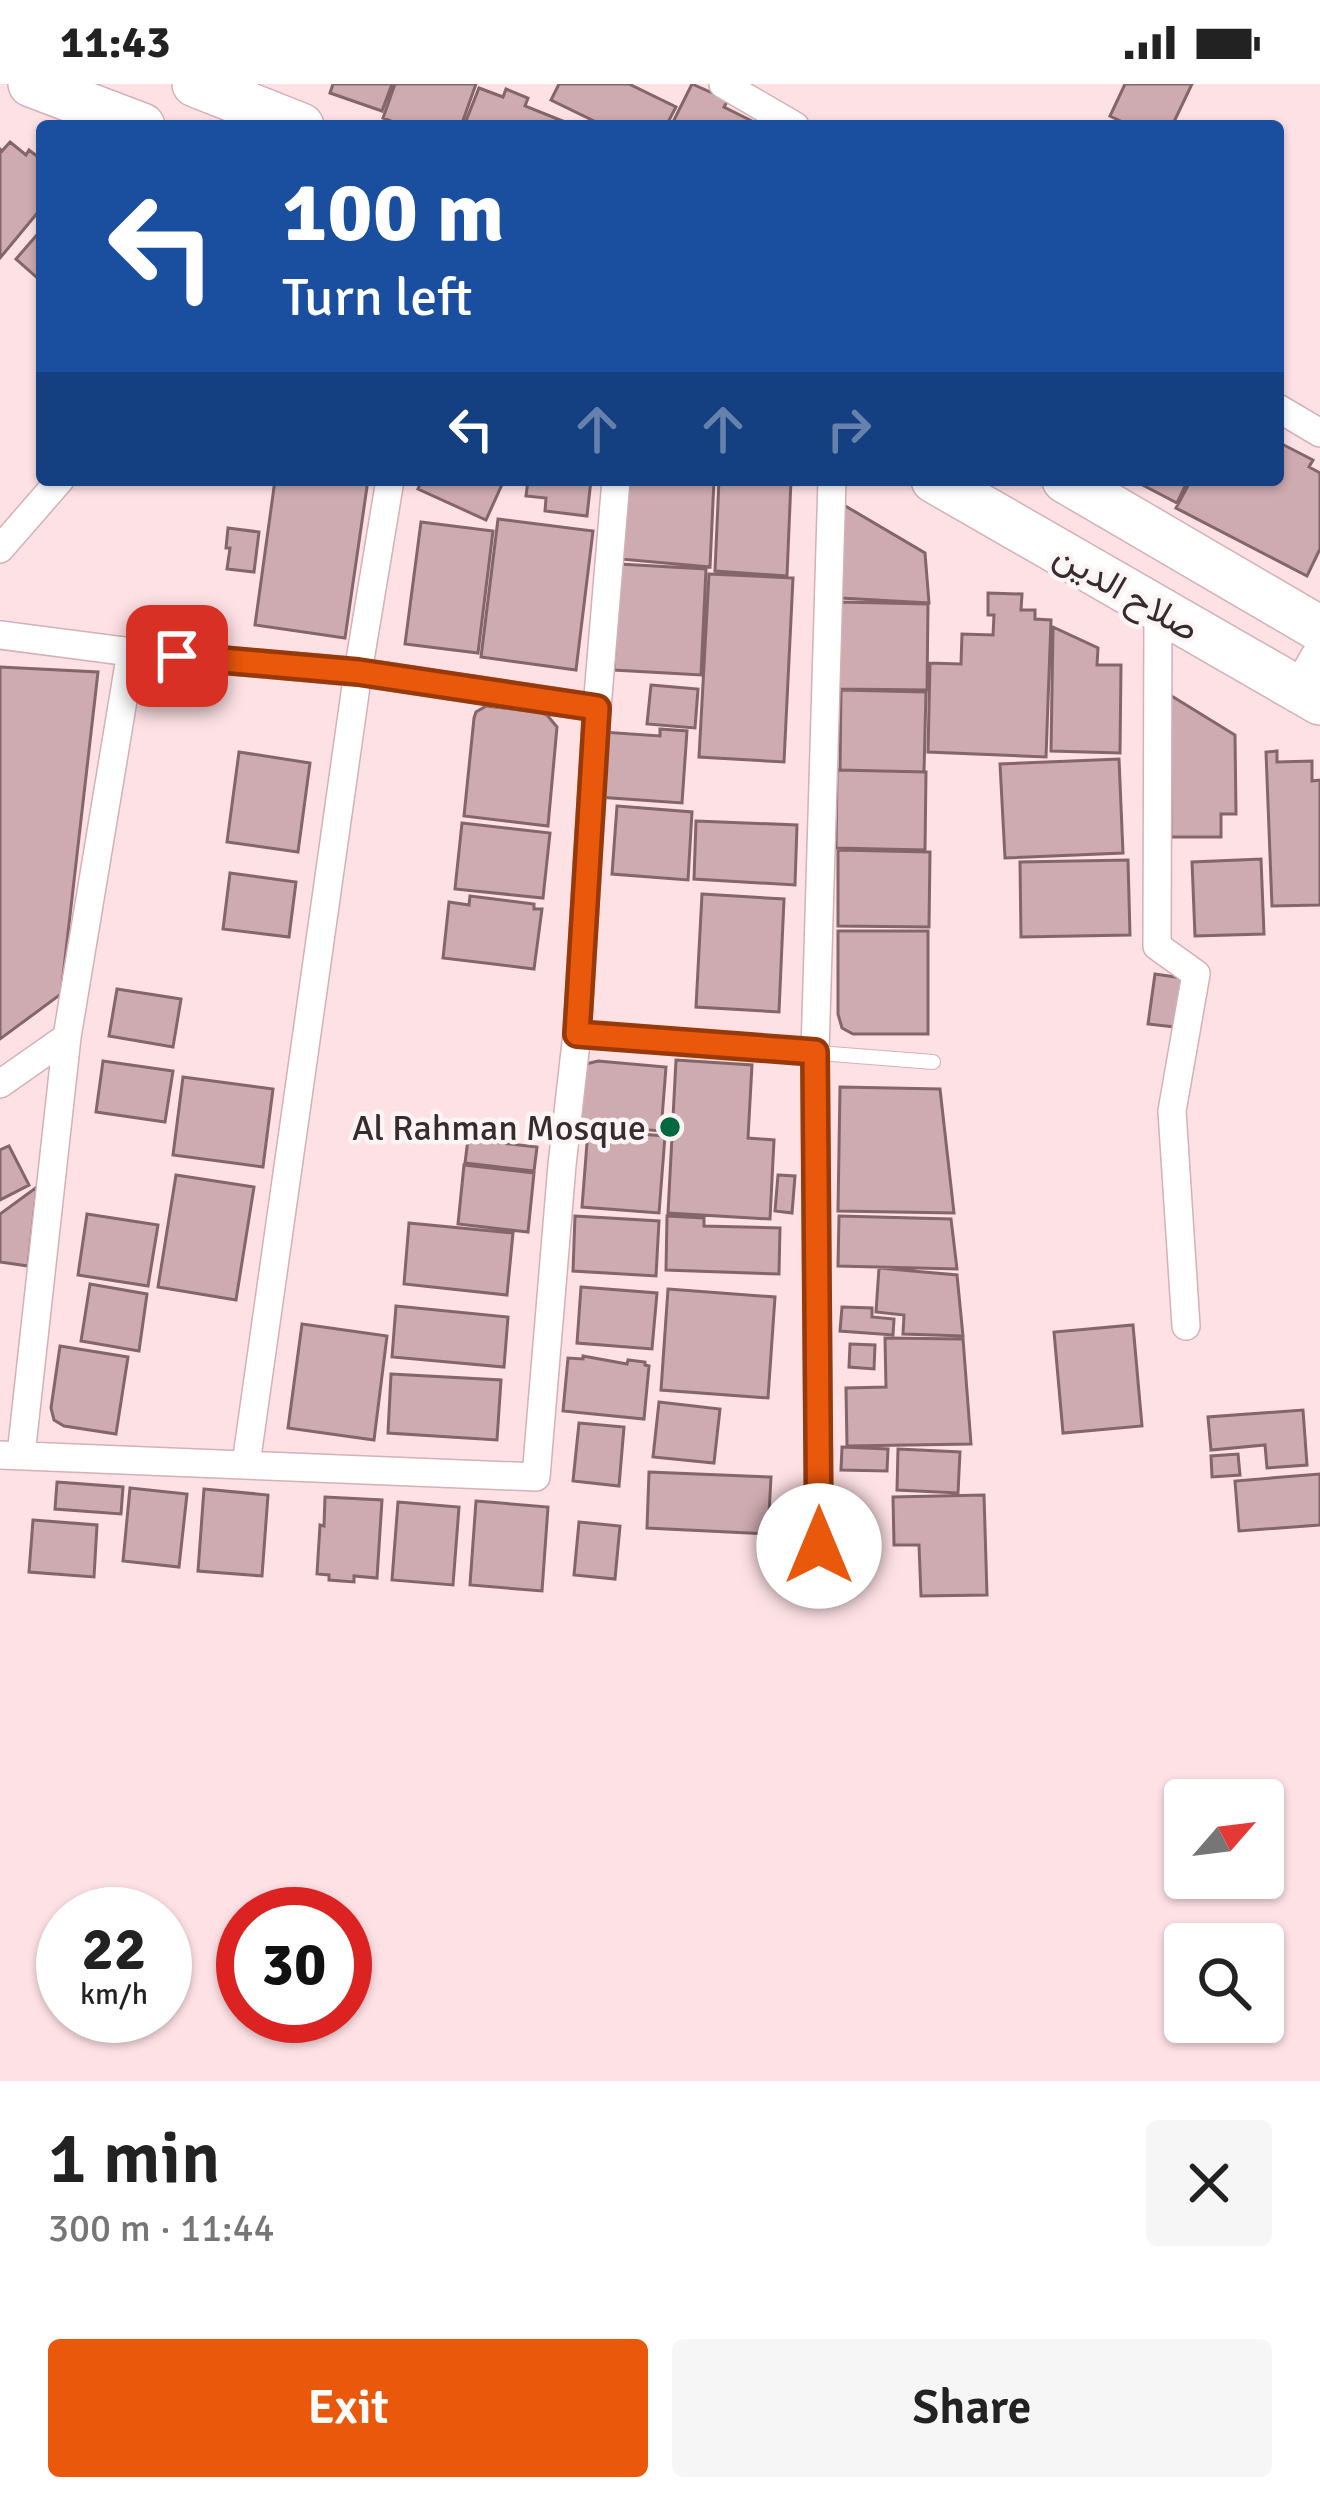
<!DOCTYPE html>
<html lang="en">
<head>
<meta charset="utf-8">
<style>
	:root { --surface:#fff; --page:#f6f6f6; --text:#222; --muted:#767676; --accent:#ea580c }
	body { margin:0; font-family:Signika,Vazirmatn,sans-serif; background:var(--page); color:var(--text); height:100vh; display:flex; flex-direction:column; font-size:45px; white-space:nowrap }
	* { box-sizing:border-box; margin:0 }
	p { font-size:39px; color:var(--muted) }
	.icon { flex:none; width:66px; height:66px; fill:none; stroke:currentColor; stroke-width:2; stroke-linecap:round; stroke-linejoin:round }
	.map { position:relative; height:1997px; overflow:hidden }
	.sheet { display:flex; flex-direction:column; background:var(--surface); flex:1 }
	.sheet>* { flex:none }
	.hud { position:absolute; left:36px; top:36px; width:1248px; height:366px; border-radius:12px; box-shadow:0 3px 9px #0004; background:#1a4fa0; color:#fff; overflow:hidden }
	.needle { width:78px; rotate:62deg }
	.buttons { position:absolute; left:1164px; top:1695px; display:grid; gap:24px }
	.buttons a { display:grid; place-items:center; width:120px; height:120px; border-radius:12px; background:var(--surface); box-shadow:0 3px 9px #0004; font-size:60px }
	.speed { position:absolute; left:36px; top:1803px; display:flex; gap:24px; font-size:60px; font-weight:700; text-align:center }
	.speed>* { display:grid; place-content:center; width:156px; height:156px; border-radius:50%; background:var(--surface); box-shadow:0 3px 9px #0004; line-height:1 }
	.speed small { font-size:30px; font-weight:400 }
	.speed .limit { border:18px solid #d22; background:#fff; color:#111 }
	.pin { position:absolute; display:grid; place-items:center; width:102px; height:102px; color:#fff; margin:-51px; border-radius:24px; box-shadow:0 6px 18px #0006 }
	.me { position:absolute; width:132px; margin:-66px; rotate:0deg; stroke-linejoin:round; filter:drop-shadow(0 0 9px #0008) }
	.turn { display:flex; align-items:center; gap:42px; height:252px; padding:0 48px; font-size:54px }
	.turn .icon { width:156px; height:156px; stroke-width:2.5 }
	.turn b { display:block; font-size:84px; line-height:102px }
	.lanes { display:flex; align-items:center; height:114px; padding:0 48px; background:#0003; justify-content:center; gap:60px; direction:ltr }
	.lanes .off { opacity:.35 }
	.round { display:grid; place-items:center; flex:none; width:126px; height:126px; border-radius:12px; background:var(--page) }
	.head { display:flex; align-items:center; justify-content:space-between; height:204px; padding:0 48px }
	h1 { font-size:72px; font-weight:600; line-height:90px }
	.primary-button { display:flex; gap:24px; margin-top:auto; padding:24px 48px }
	.primary-button a { flex:1; height:138px; border-radius:12px; background:var(--accent); color:#fff; font-size:48px; font-weight:600; line-height:138px; text-align:center }
	.primary-button a+a { background:var(--page); color:var(--text) }
	.status { display:flex; justify-content:space-between; align-items:center; height:84px; padding:0 60px; background:var(--surface); direction:ltr }
	.status svg { height:33px; fill:currentColor }
	.map>svg:first-child { display:block }
	.building { fill:#cdabb0; stroke:#84656a; stroke-width:3 }
	.lines { fill:none; stroke-linecap:round; stroke-linejoin:round }
	.service-casing { stroke:#d3b1b6; stroke-width:16 }
	.minor-casing { stroke:#d3b1b6; stroke-width:30 }
	.primary-casing { stroke:#d3b1b6; stroke-width:45 }
	.trunk-casing { stroke:#d3b1b6; stroke-width:48 }
	.service { stroke:#fff; stroke-width:14 }
	.minor { stroke:#fff; stroke-width:27 }
	.primary { stroke:#fff; stroke-width:42 }
	.trunk { stroke:#fff; stroke-width:45 }
	.route-casing { stroke:#983908; stroke-width:30 }
	.route { stroke:#ea580c; stroke-width:21 }
	.poi-dot { fill:#01693f; stroke:#fcf4f5; stroke-width:4.5 }
	.labels { text-anchor:middle; stroke-width:9; stroke-linejoin:round; paint-order:stroke }
	.street-label { font-size:36px; fill:#382b2d; stroke:#fcf4f5 }
	.poi-label { font-size:36px; fill:#382b2d; stroke:#fcf4f5; text-anchor:end }
</style>
</head>
<body>
<div class="status"><b>11:43</b><svg viewBox="0 0 49 12"><path d="M0 12V9h3v3zM5 12V6h3v6zM10 12V3h3v9zM15 12V0h3v12zM26 1h20v11H26zM47 4h2v5h-2z"/></svg></div>
<div class="map">
<svg width="1320" height="1997" viewBox="0 0 1320 1997">
	<rect width="100%" height="100%" fill="#fee1e5"/>
	<path class="building" d="M333,0H392L382,27L330,9Z
		M395,0H476L461,42H404L383,34Z
		M559,0H629L676,23L666,42H597L598,39L551,16Z
		M692,0L728,16L724,23L752,37L749,42H671Z
		M1125,0H1192L1172,42H1131L1110,32Z
		M479,4L503,13L506,5L528,14L525,22L575,42H464Z
		M10,58L26,71L29,66L42,76V130L39,127L0,174V65L2,67Z
		M42,145V198L16,175Z
		M1278,358L1313,376L1309,383L1320,389V465L1307,492L1176,424L1191,396H1278Z
		M275,396H368L345,554L255,541Z
		M422,396H504L486,436L418,405Z
		M528,396H591L587,432L545,427L546,414L526,412Z
		M626,396H714L710,483L620,475Z
		M719,396H791L787,492L715,487Z
		M1133,396H1188L1177,419Z
		M842,420L925,469L929,519L841,514Z
		M498,435L593,447L576,586L481,573Z
		M421,438L493,447L478,569L405,560Z
		M228,444L259,448L254,488L227,485L230,464H226Z
		M619,480L706,485L701,591L614,586Z
		M709,490L793,494L784,678L699,673Z
		M988,509L1022,510L1021,526H1035V535L1051,536L1046,673L928,668L930,579L961,580L962,550L993,551L994,531H988Z
		M840,518L928,520L927,606L839,605Z
		M1053,543L1098,564L1097,581H1121L1120,669L1051,667Z
		M0,583L98,588L61,910L0,955Z
		M651,601L698,605L695,644L647,640Z
		M841,606L926,608L924,688L840,686Z
		M1170,611L1235,651L1236,730H1221V753H1171Z
		M486,622L539,628L547,631L557,643L548,742L464,732L474,634L476,628Z
		M660,645L687,647L682,719L598,713L603,648L660,652Z
		M1277,667V678L1312,677V697L1320,696V821L1272,822L1266,668Z
		M239,668L310,679L298,768L227,758Z
		M1119,675L1123,769L1005,774L1000,680Z
		M837,686L926,688L925,766L836,764Z
		M617,722L692,728L688,796L612,790Z
		M696,737L797,741L795,801L694,795Z
		M462,739L550,749L543,814L455,805Z
		M838,766L930,768L929,843L838,842Z
		M1261,775L1264,850L1195,852L1192,778Z
		M1128,776L1130,851L1021,853L1020,778Z
		M230,789L296,798L289,853L223,845Z
		M702,810L784,815L779,928L696,923Z
		M470,812L534,820V825H542L534,885L443,874L449,818L469,821Z
		M838,847H928V950H853L842,944L838,930Z
		M1155,890L1182,894L1175,943L1148,940Z
		M117,905L181,915L173,963L109,952Z
		M676,976L752,981L748,1054L774,1056L770,1135L668,1129Z
		M103,977L173,987L165,1038L96,1028Z
		M598,977L666,983L661,1047L576,1040L586,980Z
		M183,993L273,1005L263,1083L173,1071Z
		M840,1003L940,1005L954,1129L838,1127Z
		M588,1046L665,1052L659,1129L582,1123Z
		M468,1055L537,1063L534,1087L465,1079Z
		M9,1062L29,1101L0,1116V1066Z
		M464,1081L534,1089L528,1148L458,1140Z
		M176,1091L254,1103L236,1216L158,1203Z
		M778,1091L795,1092L792,1129L775,1127Z
		M37,1103L28,1182L0,1178V1130Z
		M87,1130L158,1141L148,1202L78,1191Z
		M575,1132L659,1137L656,1192L573,1187Z
		M667,1132L704,1134V1142L780,1144L779,1190L666,1186Z
		M839,1132L951,1135L957,1185L838,1182Z
		M409,1139L513,1149L507,1211L404,1200Z
		M879,1184L957,1191L963,1252L903,1250L904,1231L876,1228Z
		M90,1200L147,1210L139,1267L81,1257Z
		M581,1203L657,1209L652,1265L577,1259Z
		M668,1205L775,1213L768,1314L661,1306Z
		M396,1222L508,1233L504,1283L392,1273Z
		M842,1223L872,1224V1233L894,1235L893,1251L840,1247Z
		M302,1240L387,1252L374,1356L288,1344Z
		M1133,1241L1142,1342L1063,1349L1054,1248Z
		M885,1254L963,1255L971,1360L847,1362L846,1304L886,1303Z
		M850,1260L875,1261L874,1285L849,1283Z
		M60,1262L128,1273L116,1350L64,1342L54,1336L51,1324Z
		M583,1272L627,1280L628,1276L645,1278V1281L649,1282L644,1335L563,1327L568,1274L583,1275Z
		M391,1290L501,1296L497,1356L388,1349Z
		M659,1318L720,1325L714,1379L653,1373Z
		M1303,1326L1307,1381L1267,1384L1265,1361L1211,1366L1208,1333Z
		M579,1339L624,1343L619,1402L573,1397Z
		M842,1363L888,1365L887,1387L841,1386Z
		M898,1365L960,1368L958,1409L897,1406Z
		M1238,1370L1240,1391L1212,1393L1211,1372Z
		M649,1388L771,1393L768,1450L647,1444Z
		M1320,1390V1441L1239,1447L1235,1397Z
		M57,1398L123,1403L121,1430L55,1425Z
		M130,1404L187,1410L179,1483L123,1477Z
		M204,1405L268,1411L262,1492L198,1487Z
		M984,1411L987,1511L921,1512L919,1461H894L893,1413Z
		M325,1413L382,1416L377,1494L354,1492V1498L329,1496V1491L317,1490L320,1441L324,1442Z
		M476,1417L548,1423L542,1507L470,1501Z
		M398,1418L459,1423L453,1501L392,1496Z
		M867,1433V1459H843L842,1434Z
		M33,1436L97,1441L94,1493L29,1488Z
		M579,1438L620,1442L615,1495L574,1491Z"/>
	<g class="lines">
		<g class="service-casing">
			<path id="service" d="M577,950L933,978"/>
		</g>
		<g class="minor-casing">
			<path id="minor" d="M723,0L795,42
				M1278,324L1320,349
				M0,465L60,396
				M1158,525L1157,862L1196,890L1172,1027L1186,1242
				M0,551L131,568L358,588L597,624
				M0,1000L67,953
				M0,1371L536,1393L562,1081L577,950L597,624L616,396
				M21,1371L67,953L131,568
				M246,1380L358,588L390,396
				M819,1462L815,968L832,396"/>
		</g>
		<g class="primary-casing">
			<path id="primary" d="M1303,608L1320,577"/>
		</g>
		<g class="trunk-casing">
			<path id="trunk" d="M31,0L142,42
				M195,0L301,42
				M934,396L1320,618
				M1065,396L1320,545"/>
		</g>
		<use href="#service" class="service"/>
		<use href="#minor" class="minor"/>
		<use href="#primary" class="primary"/>
		<use href="#trunk" class="trunk"/>
	</g>
	<g class="lines">
		<g class="route-casing">
			<path id="route" d="M177,572L358,588L597,624L577,950L815,968L819,1462"/>
		</g>
		<use href="#route" class="route"/>
	</g>
	<circle class="poi-dot" cx="670" cy="1043" r="12"/>
	<g class="labels">
		<g class="street-label">
			<text transform="translate(1127 507) rotate(30)" y="13">صلاح الدين</text>
		</g>
		<g class="poi-label">
			<text x="646" y="1056">Al Rahman Mosque</text>
		</g>
	</g>
</svg>
<div class="buttons">
<a><svg class="needle" viewBox="-14 -14 28 28"><path d="M0-13l5 13h-10z" fill="#e53935"/><path d="M0 13l5-13h-10z" fill="#767676"/></svg></a>
<a><svg class="icon" aria-label="search" viewBox="0 0 24 24"><circle cx="10" cy="10" r="6"/><path d="M15 15l6 6"/></svg></a>
</div>
<div class="speed"><div>22<small>km/h</small></div><div class="limit">30</div></div>
<div class="pin" style="left:177px;top:572px;background:#d93025"><svg class="icon" aria-label="arrive" viewBox="0 0 24 24"><path d="M6 21V4h12l-3 4 3 4H6"/></svg></div>
<svg class="me" style="left:819px;top:1462px" viewBox="-20 -20 40 40"><circle r="19" fill="#fff"/><path d="M0-13L10 11 0 6-10 11z" fill="#ea580c"/></svg>
<div class="hud">
<div class="turn"><svg class="icon" aria-label="left" viewBox="0 0 24 24"><path d="M17 20v-9H6M10 6l-5 5 5 5"/></svg><div><b>100 m</b>Turn left</div></div>
<div class="lanes"><svg class="icon" aria-label="left" viewBox="0 0 24 24"><path d="M17 20v-9H6M10 6l-5 5 5 5"/></svg><svg class="icon off" aria-label="ahead" viewBox="0 0 24 24"><path d="M12 20V5M6 11l6-6 6 6"/></svg><svg class="icon off" aria-label="ahead" viewBox="0 0 24 24"><path d="M12 20V5M6 11l6-6 6 6"/></svg><svg class="icon off" aria-label="right" viewBox="0 0 24 24"><path d="M7 20v-9h11M14 6l5 5-5 5"/></svg></div>
</div>
</div>
<section class="sheet">
<div class="head"><div><h1>1 min</h1><p>300 m · 11:44</p></div><a class="round"><svg class="icon" aria-label="close" viewBox="0 0 24 24"><path d="M6 6l12 12M18 6L6 18"/></svg></a></div>
<div class="primary-button"><a>Exit</a><a>Share</a></div>
</section>
</body>
</html>
